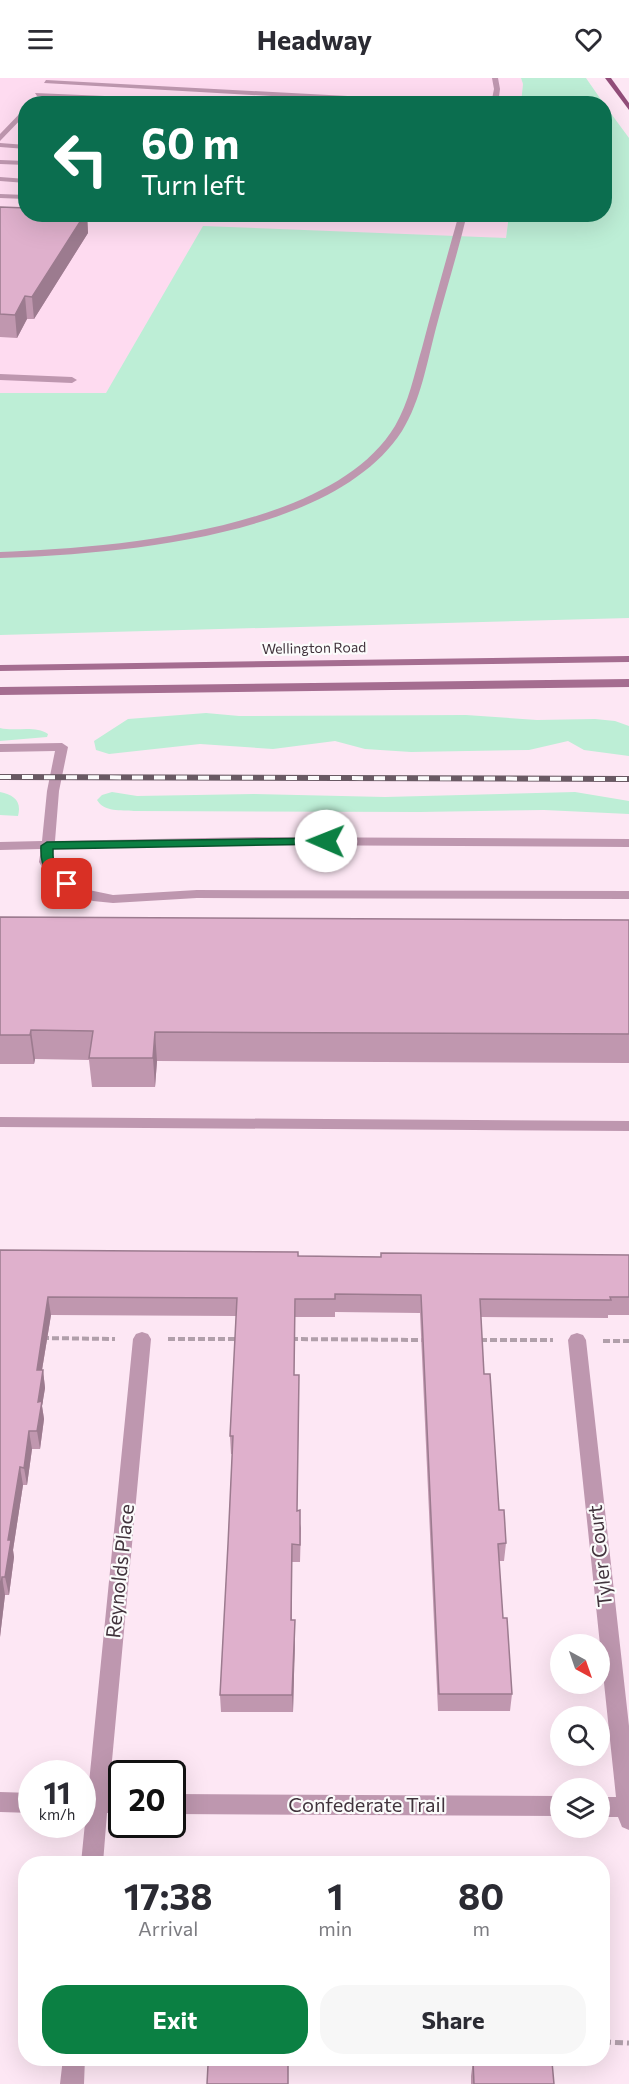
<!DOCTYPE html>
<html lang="en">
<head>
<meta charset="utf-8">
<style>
	:root { --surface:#fff; --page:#f7f7f7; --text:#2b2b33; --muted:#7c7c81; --accent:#0b8043 }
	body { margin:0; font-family:Commissioner,sans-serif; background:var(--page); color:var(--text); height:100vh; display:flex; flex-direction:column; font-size:22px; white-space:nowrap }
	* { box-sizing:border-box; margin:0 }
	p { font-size:20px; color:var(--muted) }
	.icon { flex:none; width:33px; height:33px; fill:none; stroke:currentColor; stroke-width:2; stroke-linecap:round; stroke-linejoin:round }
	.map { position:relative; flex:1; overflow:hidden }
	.panel { position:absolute; left:18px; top:1778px; width:592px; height:210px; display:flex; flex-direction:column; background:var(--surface); border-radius:24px; box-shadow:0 6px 24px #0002 }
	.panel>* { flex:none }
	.top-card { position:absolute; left:18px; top:18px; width:594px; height:126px; border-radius:24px; box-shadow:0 6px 24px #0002; background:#0b6e4f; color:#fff; overflow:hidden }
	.needle { width:39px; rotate:140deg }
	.controls { position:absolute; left:550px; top:1556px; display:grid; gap:12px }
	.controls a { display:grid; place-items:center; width:60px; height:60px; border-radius:50%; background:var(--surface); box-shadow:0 6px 24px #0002; font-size:30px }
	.speed { position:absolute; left:18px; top:1682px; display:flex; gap:12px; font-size:30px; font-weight:700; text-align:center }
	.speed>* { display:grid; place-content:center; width:78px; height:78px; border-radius:50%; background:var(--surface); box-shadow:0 6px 24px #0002; line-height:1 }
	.speed small { font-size:15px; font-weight:400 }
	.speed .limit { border:3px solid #111; border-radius:9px; background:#fff; color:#111 }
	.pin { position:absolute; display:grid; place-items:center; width:51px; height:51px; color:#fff; margin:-26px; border-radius:12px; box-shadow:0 3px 9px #0006 }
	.me { position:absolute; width:66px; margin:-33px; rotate:271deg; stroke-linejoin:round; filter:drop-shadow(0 0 4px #0008) }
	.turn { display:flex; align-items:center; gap:21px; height:126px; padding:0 24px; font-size:27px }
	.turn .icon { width:78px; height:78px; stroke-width:2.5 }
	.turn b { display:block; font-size:42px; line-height:51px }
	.eta { display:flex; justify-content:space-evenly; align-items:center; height:102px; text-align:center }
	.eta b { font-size:36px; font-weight:700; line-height:42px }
	.cta { display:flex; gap:12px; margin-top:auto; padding:12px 24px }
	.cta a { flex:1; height:69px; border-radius:24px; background:var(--accent); color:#fff; font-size:24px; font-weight:700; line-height:69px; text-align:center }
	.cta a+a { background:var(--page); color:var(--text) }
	header { display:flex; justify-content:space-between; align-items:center; height:78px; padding:0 24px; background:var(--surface); font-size:27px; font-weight:700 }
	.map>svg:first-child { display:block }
	.built { fill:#fedbf0 }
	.green { fill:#bdeed6 }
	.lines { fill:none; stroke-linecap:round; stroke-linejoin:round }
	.path-far1 { stroke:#b19faa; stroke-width:4; stroke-dasharray:7 3; stroke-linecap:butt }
	.path { stroke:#b19faa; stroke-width:5; stroke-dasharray:8 4; stroke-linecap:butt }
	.service { fill:#be97af; fill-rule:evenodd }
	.minor { fill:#be97af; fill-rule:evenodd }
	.secondary { fill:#a56d90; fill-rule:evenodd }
	.primary { fill:#914d79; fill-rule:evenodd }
	.rail-casing { stroke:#695963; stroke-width:6 }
	.rail { stroke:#fbfbfb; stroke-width:4; stroke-dasharray:11; stroke-linecap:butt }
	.wall { fill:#c097af }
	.shaded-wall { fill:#9c7b8f }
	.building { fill:#dfb0cc; stroke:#9c7b8f; stroke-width:1.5 }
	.route { fill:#0b8043; stroke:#07532c; stroke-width:1.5 }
	.labels { text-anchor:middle; stroke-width:4.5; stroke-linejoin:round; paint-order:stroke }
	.far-street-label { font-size:14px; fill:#41333c; stroke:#fbfbfb }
	.near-street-label { font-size:20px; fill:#41333c; stroke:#fbfbfb }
</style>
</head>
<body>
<header><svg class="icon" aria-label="menu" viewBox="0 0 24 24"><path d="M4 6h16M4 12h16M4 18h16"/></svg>Headway<svg class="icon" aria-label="heart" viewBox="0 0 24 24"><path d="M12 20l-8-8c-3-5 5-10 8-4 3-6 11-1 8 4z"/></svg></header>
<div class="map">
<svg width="629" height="2006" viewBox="0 0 629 2006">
	<rect width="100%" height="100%" fill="#fde7f4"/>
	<path class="built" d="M0,0H521L523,6L521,25L26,26V136L509,137L506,160L0,498Z"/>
	<path class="green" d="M521,0H586L604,26L521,25L523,6Z
		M604,26L629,60V540L0,557V315H106L203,148L506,160L509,137L604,136Z
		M206,635L239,638L466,637L537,642L595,641L615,643L629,648V678L584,672L568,663L529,672L411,674L365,671L335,663L273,671L200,666L109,676L96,672L94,663L128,641Z
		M0,650C15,654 35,647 48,656L47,659L0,663Z
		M0,714C14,717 22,723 18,738L0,737Z
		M112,714L137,718L254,716L385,719L575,714L629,723V736L544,732L420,734L134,733C121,732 104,734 97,722L102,717Z"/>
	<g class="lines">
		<path class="path-far1" d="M42,1260L115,1261
			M168,1261H238
			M291,1261L424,1262
			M480,1262H553
			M603,1263H629"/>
		<path class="path" d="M603,1964L629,1965"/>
		<path class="service" d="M492,0H498L500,11L498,26H491L494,11Z
			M46,2L460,24L463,26H411L44,5Z
			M35,15L244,24L247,26H190L37,18Z
			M26,29V36L0,63V56Z
			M0,65L26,67V71L0,69Z
			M0,82L26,83V87L0,86Z
			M0,99L26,101V105L0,103Z
			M0,116L26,117V121L0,120Z
			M372,136L458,138L467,136C458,174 446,212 436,250C427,284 421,322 402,353C333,460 116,476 0,480V474C111,470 332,453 395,348C409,324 414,297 422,270C433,228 445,186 457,143Z
			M0,296L72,299L77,302L72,305L0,302Z
			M62,665L68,669L59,713L55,763L256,759L629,761V769L256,767L54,771L53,784L59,796L84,811L113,817L197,812L629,813V821L197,820L113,825L93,823L74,817L49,801L39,784L41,771L0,772V764L42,763L47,713L55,673L0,674V666Z
			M0,1039L629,1043V1053L0,1049Z"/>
		<path class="minor" d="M142,1254L148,1256L151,1261L109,1715H122V1735H107L103,1785H81L86,1735H82V1715H88L133,1261L136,1256Z
			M577,1255L583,1257L586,1262L629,1648V1752L622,1749L618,1739H600V1719H616L568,1262L571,1257Z
			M0,1714L32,1715V1735L0,1734Z
			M172,1716L561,1718V1738L172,1736Z
			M63,1980H85L84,2006H60Z"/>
		<path class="secondary" d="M629,578V584L0,593V587Z
			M629,601V609L0,617V609Z"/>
		<path class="primary" d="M605,0H611L629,25V32Z"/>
		<g class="rail-casing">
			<path id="rail" d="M0,699L629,701"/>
		</g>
		<use href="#rail" class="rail"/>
	</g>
	<path class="wall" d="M0,129L87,136L88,155L34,241H27L17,260L0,259Z
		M0,839L629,842V985L157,983L155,1009H92L89,982L35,981L34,986H0Z
		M0,1172L381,1179L629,1177V1237H608V1240L481,1239L484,1296L499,1432L506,1465L504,1483H499L503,1540L512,1616L510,1633H438L420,1235L335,1234V1239H295L294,1297L299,1315L297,1433L301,1450L300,1484H292V1542L295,1559L293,1634H221L220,1617L228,1466L232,1376H231L230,1358L236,1238L51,1237L42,1292H43L45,1310L42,1328L44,1341L40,1371H32L27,1407H23L13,1472L14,1479L9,1517H5L0,1559Z
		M473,1983L554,2006H471V1998Z"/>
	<path class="shaded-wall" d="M85,136H87L88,155L34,241L32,219Z
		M25,218L27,241L17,260L15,237Z
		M31,952L35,981L34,986L30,957Z
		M155,954L157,983L155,1009L153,980Z
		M48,1219L51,1237L39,1310L37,1292Z
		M43,1292L45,1310L42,1328L44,1341L40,1371L37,1353L38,1324Z
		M29,1353L32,1371L27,1407L24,1390Z
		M20,1389L23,1407L13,1472L14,1479L9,1517L5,1499L8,1462Z
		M2,1499L5,1517L0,1559V1517Z
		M295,1542V1559L293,1634L292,1617Z"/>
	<path class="building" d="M0,129L26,130V136H85L32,219L25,218L15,237L0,236Z
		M0,839L629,842V956L155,954L153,980H89L93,953L31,952L30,957H0Z
		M0,1172L298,1174V1178L381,1179V1175L629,1177V1219H610L611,1222L480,1221L484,1296H490L499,1432H504L506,1465L498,1466L503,1540H507L512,1616H439L421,1217L335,1216V1221H295L294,1297H299L297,1433L300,1432V1467L292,1466L291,1542H295L292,1617H220L228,1466L233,1358H230L237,1220L48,1219L37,1292H43L38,1324L42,1323L37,1353H29L24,1390L20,1389L8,1462H11L5,1499H2L0,1517Z
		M473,1983L552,1984L554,2006H474Z
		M288,1986V2006H207L208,1987Z"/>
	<path class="route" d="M326,760L330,761V766L53,771C52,793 60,792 73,806L67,809C46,803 40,787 41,768L47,764Z"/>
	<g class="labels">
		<g class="far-street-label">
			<text transform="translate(314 570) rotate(-1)" y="5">Wellington Road</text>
		</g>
		<g class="near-street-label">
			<text transform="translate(600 1478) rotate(-96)" y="7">Tyler Court</text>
			<text transform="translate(120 1493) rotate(-84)" y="7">Reynolds Place</text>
			<text x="367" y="1734">Confederate Trail</text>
		</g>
	</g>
</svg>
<div class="controls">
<a><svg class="needle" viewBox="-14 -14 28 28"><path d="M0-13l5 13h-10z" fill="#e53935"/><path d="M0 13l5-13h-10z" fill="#7c7c81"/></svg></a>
<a><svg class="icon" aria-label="search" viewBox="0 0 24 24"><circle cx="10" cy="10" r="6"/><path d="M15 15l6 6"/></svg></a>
<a><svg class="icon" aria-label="layers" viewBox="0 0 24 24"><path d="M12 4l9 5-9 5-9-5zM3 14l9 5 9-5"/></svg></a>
</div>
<div class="speed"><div>11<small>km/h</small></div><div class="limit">20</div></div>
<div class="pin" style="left:67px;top:806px;background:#d93025"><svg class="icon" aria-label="arrive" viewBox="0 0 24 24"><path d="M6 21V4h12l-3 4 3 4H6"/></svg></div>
<svg class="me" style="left:326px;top:763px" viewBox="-20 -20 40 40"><circle r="19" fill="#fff"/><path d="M0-13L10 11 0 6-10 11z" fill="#0b8043"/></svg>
<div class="top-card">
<div class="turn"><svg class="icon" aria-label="left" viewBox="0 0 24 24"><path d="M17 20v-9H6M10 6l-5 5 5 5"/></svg><div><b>60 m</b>Turn left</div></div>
</div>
<section class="panel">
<div class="eta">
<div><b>17:38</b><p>Arrival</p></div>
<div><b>1</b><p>min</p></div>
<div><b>80</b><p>m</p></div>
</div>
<div class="cta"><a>Exit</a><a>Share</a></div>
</section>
</div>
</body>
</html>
